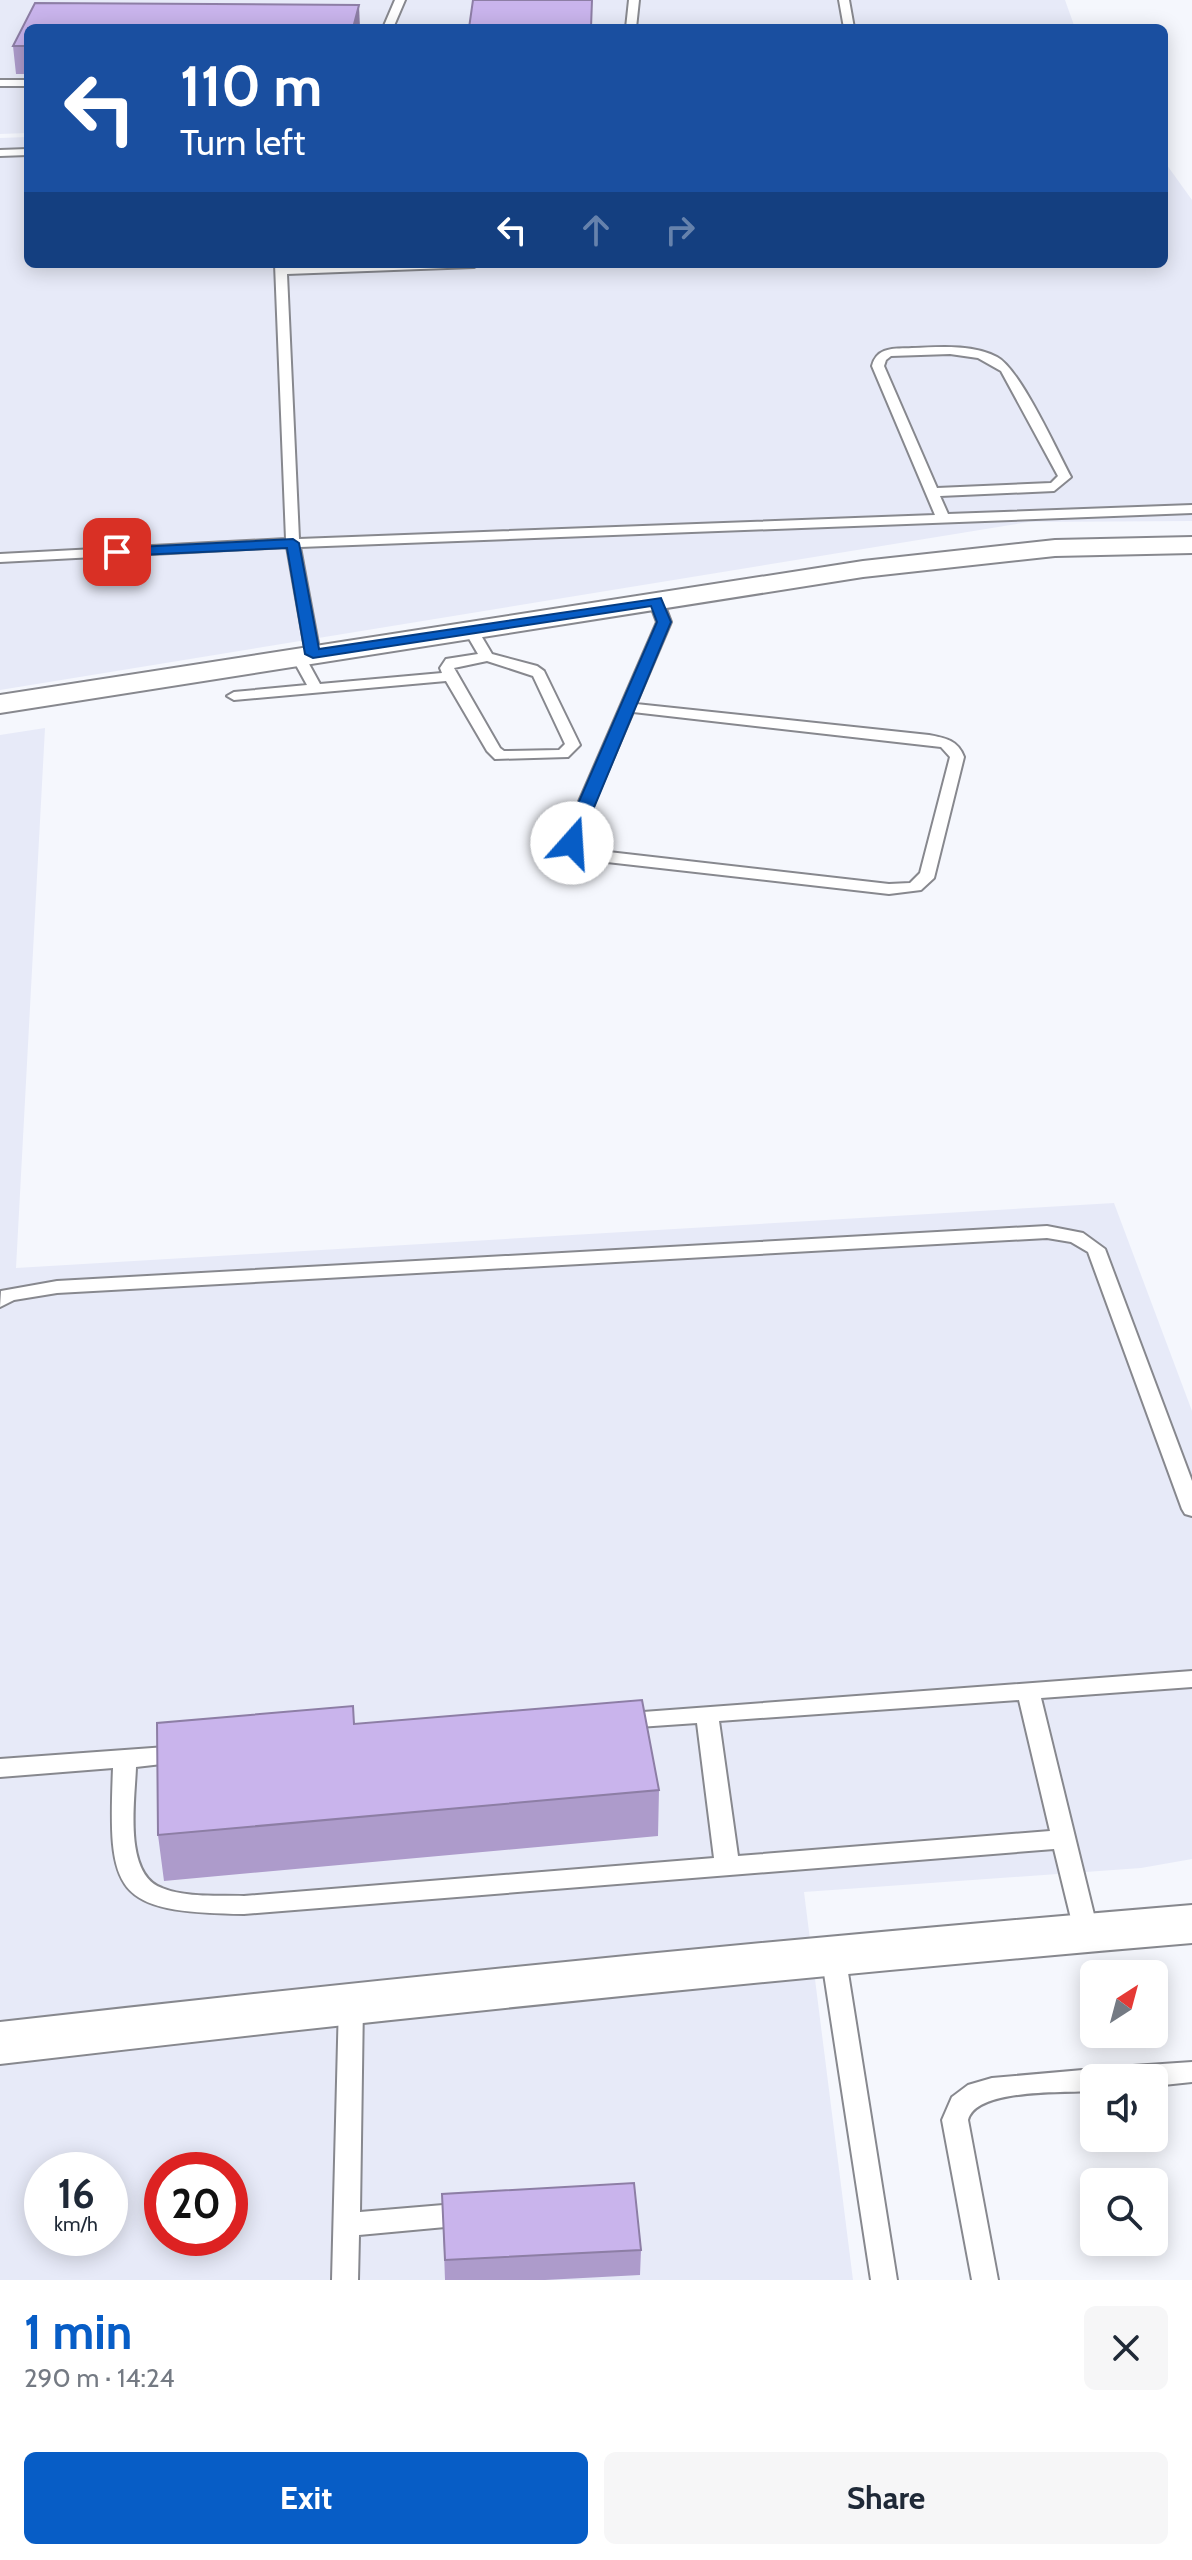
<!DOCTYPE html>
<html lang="en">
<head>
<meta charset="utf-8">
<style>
	:root { --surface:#fff; --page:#f6f6f7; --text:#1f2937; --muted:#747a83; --accent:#075dc6 }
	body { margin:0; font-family:Cabin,sans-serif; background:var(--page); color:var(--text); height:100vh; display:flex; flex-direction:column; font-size:30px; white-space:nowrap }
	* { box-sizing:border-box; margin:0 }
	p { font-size:26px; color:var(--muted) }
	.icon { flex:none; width:44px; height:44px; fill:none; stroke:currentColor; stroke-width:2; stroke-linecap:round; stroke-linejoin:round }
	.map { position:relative; height:2280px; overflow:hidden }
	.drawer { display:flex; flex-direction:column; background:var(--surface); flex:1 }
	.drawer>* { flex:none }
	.banner { position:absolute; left:24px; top:24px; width:1144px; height:244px; border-radius:12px; box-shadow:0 4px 20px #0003; background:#1a4fa0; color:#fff; overflow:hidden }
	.needle { width:52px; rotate:36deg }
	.controls { position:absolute; left:1080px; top:1960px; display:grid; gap:16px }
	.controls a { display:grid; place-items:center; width:88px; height:88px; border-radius:12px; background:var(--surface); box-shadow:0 4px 20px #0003; font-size:40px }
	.speed { position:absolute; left:24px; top:2152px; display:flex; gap:16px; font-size:40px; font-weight:700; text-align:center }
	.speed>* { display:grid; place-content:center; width:104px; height:104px; border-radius:50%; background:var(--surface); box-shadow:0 4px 20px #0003; line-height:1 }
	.speed small { font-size:20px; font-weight:400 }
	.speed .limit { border:12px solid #d22; background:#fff; color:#111 }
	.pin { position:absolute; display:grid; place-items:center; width:68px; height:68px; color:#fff; margin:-34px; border-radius:16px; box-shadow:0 4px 12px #0006 }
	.me { position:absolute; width:88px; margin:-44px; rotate:19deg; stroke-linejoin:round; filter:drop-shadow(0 0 6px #0008) }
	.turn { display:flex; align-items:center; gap:28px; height:168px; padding:0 24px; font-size:36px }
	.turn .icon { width:104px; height:104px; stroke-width:2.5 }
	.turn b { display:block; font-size:56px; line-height:68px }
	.lanes { display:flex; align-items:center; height:76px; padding:0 24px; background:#0003; justify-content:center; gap:40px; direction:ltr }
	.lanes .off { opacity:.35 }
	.round { display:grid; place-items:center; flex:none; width:84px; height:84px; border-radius:12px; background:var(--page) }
	.summary { display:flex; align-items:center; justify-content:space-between; height:136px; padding:0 24px }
	h1 { font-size:48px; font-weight:700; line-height:60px; color:var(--accent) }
	.cta { display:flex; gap:16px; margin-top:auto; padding:16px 24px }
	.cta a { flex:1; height:92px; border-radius:12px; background:var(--accent); color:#fff; font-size:32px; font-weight:700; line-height:92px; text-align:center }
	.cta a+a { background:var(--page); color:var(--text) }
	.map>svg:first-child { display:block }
	.built { fill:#e7eaf8; fill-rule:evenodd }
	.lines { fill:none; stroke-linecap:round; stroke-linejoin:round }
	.lane-casing { stroke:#87888e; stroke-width:4 }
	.street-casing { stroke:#87888e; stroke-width:4 }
	.lane { fill:#fff; fill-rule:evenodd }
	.street { fill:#fff; fill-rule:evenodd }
	.wall { fill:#ad9bcb }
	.shaded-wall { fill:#8d7ea5 }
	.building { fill:#c9b4ec; stroke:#8d7ea5; stroke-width:2 }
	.route { fill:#075dc6; stroke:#053c81; stroke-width:2 }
</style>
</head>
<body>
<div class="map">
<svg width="1192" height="2280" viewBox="0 0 1192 2280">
	<rect width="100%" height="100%" fill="#f5f7fd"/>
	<path class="built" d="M0,0H1065L1075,28H28V133L0,134Z
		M28,137V264H1164V161L1192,200V521L1028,522L0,690V138Z
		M45,728L16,1268L1114,1203L1192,1411V1859L1141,1868L804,1892L853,2280H0V735ZM42,2170H110V2238H42ZM162,2170H230V2238H162Z"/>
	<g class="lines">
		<g class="lane-casing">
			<path id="lane" d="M395,0H405L393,28H383Z
				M629,0H639L636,28H626Z
				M839,0H849L854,28H844Z
				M0,80H28V86H0Z
				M28,149V155L0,156V150Z
				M275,264H287V267L480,264L474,267L287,274L299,539L935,515L872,366C877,346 895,349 912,348C940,347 972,344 997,357C1020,369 1057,451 1071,477L1054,491L940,496L948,514L1192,505V513L300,547L320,654L313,658L306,654L287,547L0,562V554L286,539ZM950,354L978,358L1001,371L1058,476L1051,483L937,488L884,366L886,360L891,356Z
				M656,597L663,601L671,622L636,704L929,735C945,738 958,740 964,757L934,878L921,890L889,894L598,861L570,852L564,836L657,622L649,601ZM633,712L941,747L950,757L920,873L910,883L889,884L600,851L583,846L580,836Z
				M471,626L476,627L492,654L537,666L544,671L580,745L568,757L495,759L487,751L446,681L234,700L227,696L234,692L307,685L291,656L298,652L303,653L320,684L442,673L440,668L446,659L478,654L464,630ZM487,661L533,676L565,744L559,750L504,751L500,748L454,668Z
				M1047,1226L1083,1233L1105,1249L1192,1481V1516L1185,1514L1182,1509L1088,1252L1071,1242L1047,1238L57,1293L14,1300L0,1307L1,1291L57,1281Z
				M1192,1671V1687L1041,1698L1099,1935L1096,1942L1087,1945L1078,1942L1075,1935L1054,1849L244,1914C113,1912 108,1894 113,1768L0,1777V1759L180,1746L188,1749L191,1755L188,1761L136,1767C135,1800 123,1874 162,1888C187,1898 218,1895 244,1896L714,1858L697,1723L624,1728L616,1726L613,1720L616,1714ZM1019,1700L1050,1831L738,1856L719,1721Z
				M833,1944L842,1947L845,1954L897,2280H871L821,1954L824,1947Z
				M351,1992L360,1995L363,2002L360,2212L467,2203L476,2206L480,2214L476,2222L467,2225L359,2235L358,2280H332L339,2002L342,1995Z
				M1192,2062V2082L1154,2086V2078H1094V2091C1065,2093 976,2088 968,2120L998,2280H972L942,2120L952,2097L968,2085L992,2078L1094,2069L1103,2073L1106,2078L1109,2071L1118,2067Z"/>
		</g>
		<g class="street-casing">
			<path id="street" d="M1192,537V553L1055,556L863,577L0,713V695L863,561L1055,540Z
				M1192,1905V1943C794,1977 397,2017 0,2064V2022C397,1977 794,1938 1192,1905Z"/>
		</g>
		<use href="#lane" class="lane"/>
		<use href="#street" class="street"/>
	</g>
	<path class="wall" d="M28,28V74H16L13,46Z
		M354,1724L659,1790L658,1836L164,1881L158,1835Z
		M442,2194L641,2250L640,2275L545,2280H445Z"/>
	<path class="shaded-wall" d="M359,5L360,28H353Z"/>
	<path class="building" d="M473,0H592L591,28H469Z
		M35,3L359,5L353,28H28V46H13Z
		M642,1700L659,1790L158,1835L157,1723L353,1706L354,1724Z
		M634,2183L641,2250L445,2260L442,2194Z"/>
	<path class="route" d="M293,539L299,543L319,649L661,598L671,622L578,846H567L564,836L657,622L651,606L313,658L305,654L287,548L117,556L110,552L117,548Z"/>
</svg>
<div class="controls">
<a><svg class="needle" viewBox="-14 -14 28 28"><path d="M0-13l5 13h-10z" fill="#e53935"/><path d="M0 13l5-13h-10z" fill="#747a83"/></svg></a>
<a><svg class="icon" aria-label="sound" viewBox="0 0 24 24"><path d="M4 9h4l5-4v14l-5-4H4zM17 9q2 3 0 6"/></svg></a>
<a><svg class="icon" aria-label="search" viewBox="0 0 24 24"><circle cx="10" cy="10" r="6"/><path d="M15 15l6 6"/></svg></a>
</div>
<div class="speed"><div>16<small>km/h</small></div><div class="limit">20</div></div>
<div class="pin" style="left:117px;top:552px;background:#d93025"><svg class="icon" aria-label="arrive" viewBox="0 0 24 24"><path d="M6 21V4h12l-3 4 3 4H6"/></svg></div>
<svg class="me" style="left:572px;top:843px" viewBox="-20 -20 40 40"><circle r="19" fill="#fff"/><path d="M0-13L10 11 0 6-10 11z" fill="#075dc6"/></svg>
<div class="banner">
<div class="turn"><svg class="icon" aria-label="left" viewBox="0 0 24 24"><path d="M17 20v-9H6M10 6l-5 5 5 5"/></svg><div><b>110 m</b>Turn left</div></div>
<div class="lanes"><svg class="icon" aria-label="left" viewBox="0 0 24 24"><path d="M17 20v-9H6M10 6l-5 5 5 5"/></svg><svg class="icon off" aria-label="ahead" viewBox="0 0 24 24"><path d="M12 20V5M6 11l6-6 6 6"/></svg><svg class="icon off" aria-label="right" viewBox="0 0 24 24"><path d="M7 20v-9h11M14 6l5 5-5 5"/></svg></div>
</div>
</div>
<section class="drawer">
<div class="summary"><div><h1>1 min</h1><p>290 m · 14:24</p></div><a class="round"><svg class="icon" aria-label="close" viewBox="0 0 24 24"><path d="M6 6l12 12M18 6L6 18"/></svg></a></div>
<div class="cta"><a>Exit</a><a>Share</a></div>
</section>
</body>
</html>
